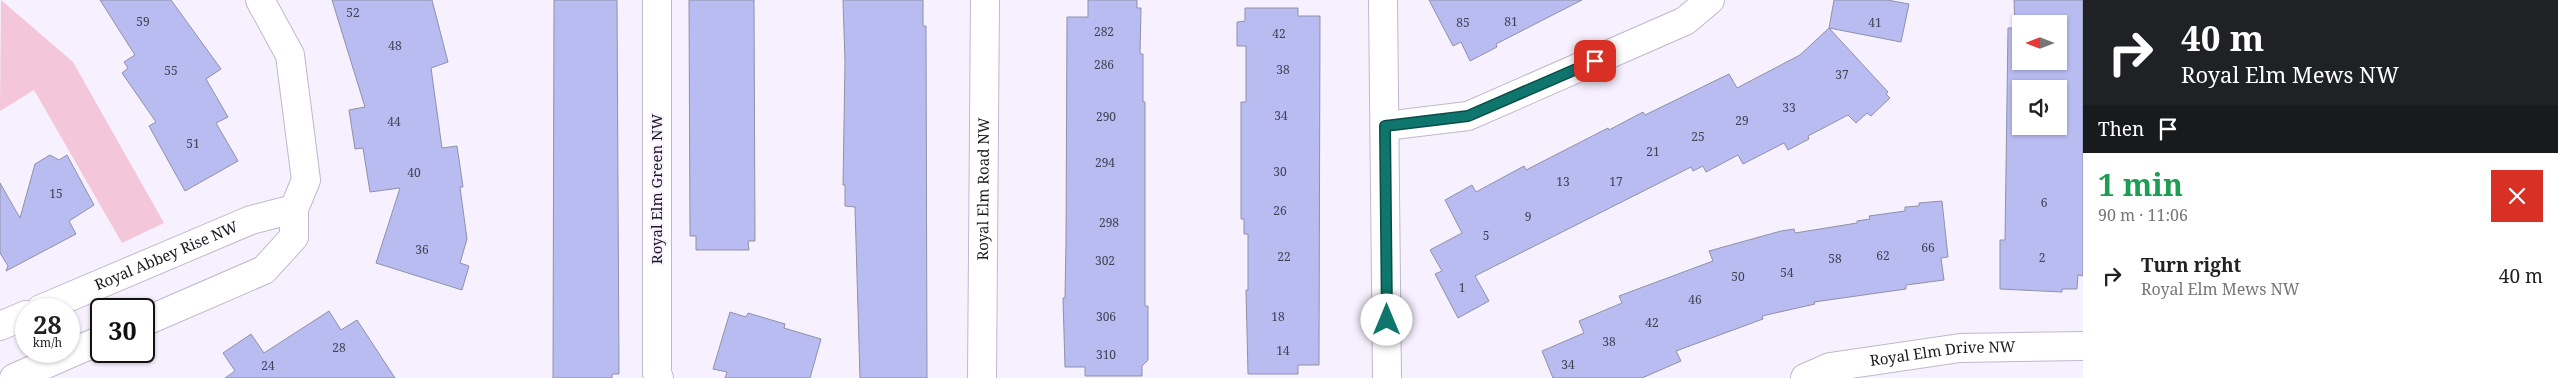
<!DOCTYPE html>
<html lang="en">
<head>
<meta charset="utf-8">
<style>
	:root { --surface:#fff; --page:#f6f6f6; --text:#222; --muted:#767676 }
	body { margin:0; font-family:"Noto Serif",serif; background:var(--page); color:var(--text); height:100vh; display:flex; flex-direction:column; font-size:19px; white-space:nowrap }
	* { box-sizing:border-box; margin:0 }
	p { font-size:16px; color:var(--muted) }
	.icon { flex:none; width:28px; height:28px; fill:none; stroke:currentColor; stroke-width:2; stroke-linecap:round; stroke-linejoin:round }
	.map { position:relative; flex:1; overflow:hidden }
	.panel { display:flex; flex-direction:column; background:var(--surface); width:475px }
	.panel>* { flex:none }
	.top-card { background:#202124; color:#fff; overflow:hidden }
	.needle { width:32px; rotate:270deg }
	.tools { position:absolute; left:2012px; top:15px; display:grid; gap:10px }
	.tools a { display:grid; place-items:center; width:55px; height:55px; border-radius:0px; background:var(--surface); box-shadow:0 1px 4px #0004; font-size:25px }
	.speed { position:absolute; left:15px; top:298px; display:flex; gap:10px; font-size:25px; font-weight:700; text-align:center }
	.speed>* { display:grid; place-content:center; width:65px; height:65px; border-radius:50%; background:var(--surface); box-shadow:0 1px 4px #0004; line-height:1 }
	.speed small { font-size:12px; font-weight:400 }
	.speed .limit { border:2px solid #111; border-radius:8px; background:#fff; color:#111 }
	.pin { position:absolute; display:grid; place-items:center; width:42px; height:42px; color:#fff; margin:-21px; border-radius:10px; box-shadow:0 2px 8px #0006 }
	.me { position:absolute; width:55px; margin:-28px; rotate:0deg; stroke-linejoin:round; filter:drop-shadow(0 0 4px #0008) }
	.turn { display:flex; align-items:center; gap:18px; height:105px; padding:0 15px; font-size:22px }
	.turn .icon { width:65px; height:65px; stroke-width:2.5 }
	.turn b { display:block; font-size:35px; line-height:42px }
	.then { display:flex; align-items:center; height:48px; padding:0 15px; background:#0003; gap:10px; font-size:19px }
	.round { display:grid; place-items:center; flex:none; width:52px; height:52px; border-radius:0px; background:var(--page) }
	.summary { display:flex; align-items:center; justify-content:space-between; height:85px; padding:0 15px }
	h1 { font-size:30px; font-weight:700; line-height:38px; color:#1e9e55 }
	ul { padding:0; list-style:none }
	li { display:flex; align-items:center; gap:15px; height:75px; padding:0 15px }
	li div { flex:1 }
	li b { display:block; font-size:19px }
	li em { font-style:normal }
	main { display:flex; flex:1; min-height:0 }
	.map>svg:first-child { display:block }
	.green { fill:#f3c7d9 }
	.building { fill:#b8bcf1; stroke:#8f91a7; fill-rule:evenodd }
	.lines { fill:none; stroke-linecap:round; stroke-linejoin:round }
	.minor-casing { stroke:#c0b7cd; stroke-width:30 }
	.minor { stroke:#fff; stroke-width:28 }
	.route-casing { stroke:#0a4d48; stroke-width:12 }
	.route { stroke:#0f766e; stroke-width:9 }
	.labels { text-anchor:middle; stroke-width:4; stroke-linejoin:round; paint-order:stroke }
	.number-label { font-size:12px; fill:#424154 }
	.street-label { font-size:15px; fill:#1b1820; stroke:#f7f1ff }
</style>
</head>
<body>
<main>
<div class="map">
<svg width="2083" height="378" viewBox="0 0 2083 378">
	<rect width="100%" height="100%" fill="#f7f1ff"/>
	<path class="green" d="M1,0L73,62L164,223L122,243L34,90L0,111Z"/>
	<path class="building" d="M100,0H171L221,69L206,79L228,117L216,123L238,161L185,191L149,126L156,122L122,73L128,68L124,62L135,55Z
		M332,0H432L448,62L431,68L442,148L457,146L463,187H460L467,239L460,263L469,266L462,290L376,263L400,188L370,192L363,148L355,149L349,110L365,107Z
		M554,0H617L619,374H612V378H553Z
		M689,0H754L755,241H748L749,250H696V236H690Z
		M843,0H923V26H926L927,378H860L855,207L845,206V185H843L845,62Z
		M1088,0H1137V8H1141L1140,54H1143V102H1145V306H1148V360L1142,366V376H1085V367H1065L1063,298H1065L1066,241L1067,17H1088Z
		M1429,0H1582L1496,44L1497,47L1470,61L1461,42L1453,46Z
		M1834,0H1887L1909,4L1901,42L1829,28Z
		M2014,0H2083V276L2078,275L2077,289H2062V292L2000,289V240H2005L2008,28H2015ZM2021,24H2059V61H2021ZM2021,89H2059V126H2021Z
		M1245,8H1298V16H1320L1319,365H1298V374H1248L1246,290H1248V234H1244V219H1241V102H1246V46H1237V22L1245,21Z
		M1829,28L1888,92L1886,94L1890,98L1871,116L1867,113L1856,123L1848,115L1808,136L1809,139L1788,150L1784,143L1743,164L1738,155L1706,172L1703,166L1693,171L1691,167L1475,276L1489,301L1458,318L1435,274L1442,271L1430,250L1462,233L1445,200L1472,185L1476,192L1524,166L1526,170L1608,128L1609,130L1643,112L1645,115L1729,74L1737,88L1800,55Z
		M50,155L59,160L67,155L94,205L69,221L76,234L6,271L8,266L0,253V183L20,218L35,164Z
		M1942,201L1948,257L1941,258L1944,280L1906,285V289L1814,302L1815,304L1762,316L1763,319L1676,351L1681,361L1642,378H1553L1542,351L1584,333L1579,321L1622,303L1619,296L1713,261L1709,251L1781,231L1794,229L1795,233L1857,223V221L1870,219L1869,216L1905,211V207L1919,206V203Z
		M329,311L341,330L357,320L395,378H225L235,371L223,353L251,334L264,353Z
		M730,312L746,317L748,313L785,324L784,328L821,339L810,378H725L727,372L713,369Z"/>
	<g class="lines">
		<g class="minor-casing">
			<g id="minor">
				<path d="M657,0V373L659,378"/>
				<path d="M1383,0L1387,378"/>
				<path d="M1385,126L1468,116L1685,21L1710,0"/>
				<path id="s1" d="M41,309L251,220L294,209"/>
				<path d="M144,322L264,270L294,237V209L306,180L290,55L260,0"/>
				<path d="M0,326L26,315"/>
				<path d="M14,378L101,340"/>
				<path id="s2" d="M982,378L985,0"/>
				<path id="s3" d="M1805,378L1830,367L1960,348L2083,346"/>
			</g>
		</g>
		<use href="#minor" class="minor"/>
	</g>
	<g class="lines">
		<g class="route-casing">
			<path id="route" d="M1387,320L1385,126L1468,116L1595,61"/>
		</g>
		<use href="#route" class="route"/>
	</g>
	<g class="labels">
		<g class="number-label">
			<text x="353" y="17">52</text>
			<text x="143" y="26">59</text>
			<text x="1511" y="26">81</text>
			<text x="1463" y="27">85</text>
			<text x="1875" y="27">41</text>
			<text x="1104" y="36">282</text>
			<text x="1279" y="38">42</text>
			<text x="395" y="50">48</text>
			<text x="1104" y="69">286</text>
			<text x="1283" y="74">38</text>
			<text x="171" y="75">55</text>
			<text x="1842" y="79">37</text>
			<text x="1789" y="112">33</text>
			<text x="1281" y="120">34</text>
			<text x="1106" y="121">290</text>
			<text x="1742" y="125">29</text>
			<text x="394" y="126">44</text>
			<text x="1698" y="141">25</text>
			<text x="193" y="148">51</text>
			<text x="1653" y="156">21</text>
			<text x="1105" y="167">294</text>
			<text x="1280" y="176">30</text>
			<text x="414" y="177">40</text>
			<text x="1563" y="186">13</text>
			<text x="1616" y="186">17</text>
			<text x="56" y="198">15</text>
			<text x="2044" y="207">6</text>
			<text x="1280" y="215">26</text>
			<text x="1528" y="221">9</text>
			<text x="1109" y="227">298</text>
			<text x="1486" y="240">5</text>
			<text x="1928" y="252">66</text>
			<text x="422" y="254">36</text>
			<text x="1883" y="260">62</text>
			<text x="1284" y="261">22</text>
			<text x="2042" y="262">2</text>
			<text x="1835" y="263">58</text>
			<text x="1105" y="265">302</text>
			<text x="1787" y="277">54</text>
			<text x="1738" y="281">50</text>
			<text x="1462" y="292">1</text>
			<text x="1695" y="304">46</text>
			<text x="1106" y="321">306</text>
			<text x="1278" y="321">18</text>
			<text x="1652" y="327">42</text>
			<text x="1609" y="346">38</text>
			<text x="339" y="352">28</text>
			<text x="1283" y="355">14</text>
			<text x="1106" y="359">310</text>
			<text x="1568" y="369">34</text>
			<text x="268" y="370">24</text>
		</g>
		<g class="street-label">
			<text transform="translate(657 189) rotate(-90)" y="5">Royal Elm Green NW</text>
			<text dy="5" stroke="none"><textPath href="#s2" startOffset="189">Royal Elm Road NW</textPath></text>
			<text dy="5" stroke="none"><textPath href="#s1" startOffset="136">Royal Abbey Rise NW</textPath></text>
			<text dy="5" stroke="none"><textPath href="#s3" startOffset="141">Royal Elm Drive NW</textPath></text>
		</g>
	</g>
</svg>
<div class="tools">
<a><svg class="needle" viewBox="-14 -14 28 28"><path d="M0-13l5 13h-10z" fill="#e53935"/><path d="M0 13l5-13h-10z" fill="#767676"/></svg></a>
<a><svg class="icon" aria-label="sound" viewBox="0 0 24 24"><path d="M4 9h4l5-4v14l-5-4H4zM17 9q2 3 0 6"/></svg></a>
</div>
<div class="speed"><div>28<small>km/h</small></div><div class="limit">30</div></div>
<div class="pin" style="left:1595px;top:61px;background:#d93025"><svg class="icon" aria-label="arrive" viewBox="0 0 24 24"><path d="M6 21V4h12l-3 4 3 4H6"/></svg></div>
<svg class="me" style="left:1387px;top:320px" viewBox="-20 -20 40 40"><circle r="19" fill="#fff"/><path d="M0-13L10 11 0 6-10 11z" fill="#0f766e"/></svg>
</div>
<section class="panel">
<div class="top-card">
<div class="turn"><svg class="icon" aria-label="right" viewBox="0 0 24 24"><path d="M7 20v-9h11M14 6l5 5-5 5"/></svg><div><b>40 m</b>Royal Elm Mews NW</div></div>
<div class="then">Then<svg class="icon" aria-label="arrive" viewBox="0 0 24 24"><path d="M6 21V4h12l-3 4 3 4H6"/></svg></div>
</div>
<div class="summary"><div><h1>1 min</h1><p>90 m · 11:06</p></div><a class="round" style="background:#d93025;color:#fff"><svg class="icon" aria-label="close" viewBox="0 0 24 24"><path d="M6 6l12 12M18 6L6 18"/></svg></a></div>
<ul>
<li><svg class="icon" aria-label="right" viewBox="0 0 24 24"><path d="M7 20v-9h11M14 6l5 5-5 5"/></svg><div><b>Turn right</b><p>Royal Elm Mews NW</p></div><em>40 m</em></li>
</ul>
</section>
</main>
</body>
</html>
